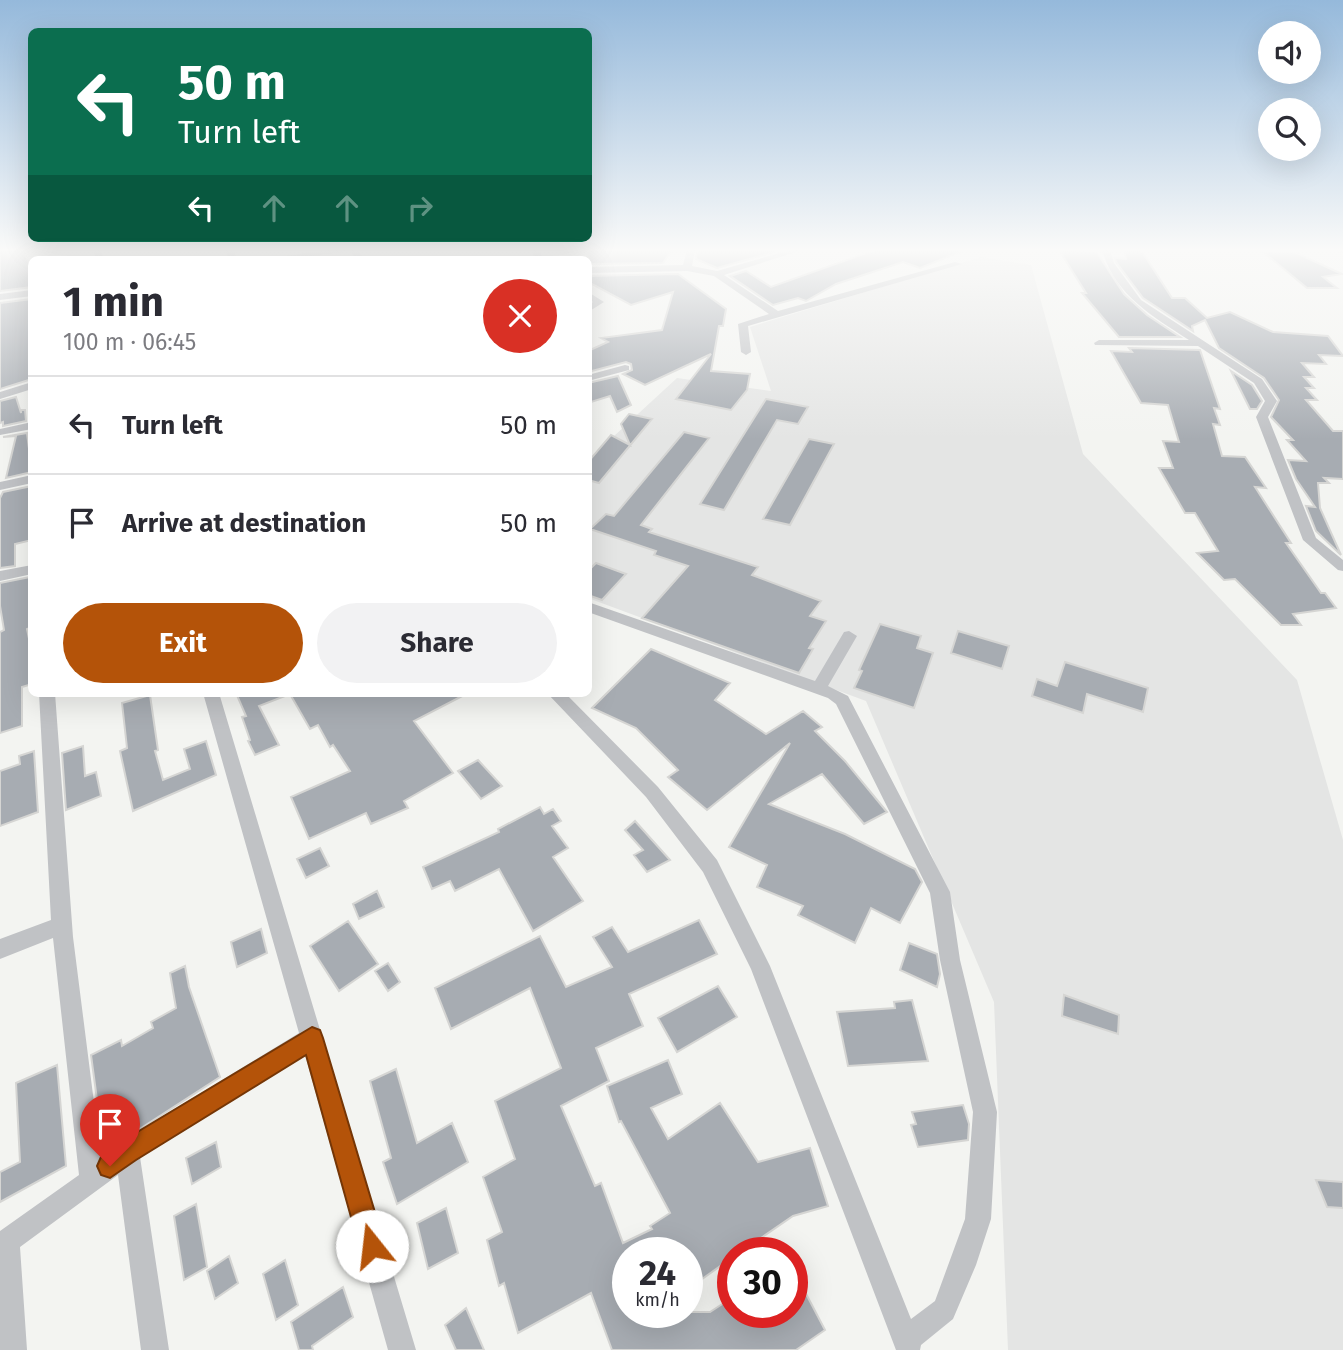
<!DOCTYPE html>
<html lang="en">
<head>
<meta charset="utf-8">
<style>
	:root { --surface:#fff; --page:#f2f2f3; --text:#2b2b33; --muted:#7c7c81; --line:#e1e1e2; --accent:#b45309 }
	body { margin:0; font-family:"Fira Sans",sans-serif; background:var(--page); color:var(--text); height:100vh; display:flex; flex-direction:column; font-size:26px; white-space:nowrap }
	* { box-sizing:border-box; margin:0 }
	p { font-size:23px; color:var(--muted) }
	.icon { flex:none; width:38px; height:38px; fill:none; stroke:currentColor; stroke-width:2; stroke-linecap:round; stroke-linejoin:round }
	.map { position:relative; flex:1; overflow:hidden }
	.panel { position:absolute; left:28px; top:256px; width:564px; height:441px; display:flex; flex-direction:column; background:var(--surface); border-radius:10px; box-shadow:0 7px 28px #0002 }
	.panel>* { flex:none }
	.hud { position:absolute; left:28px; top:28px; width:564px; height:214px; border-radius:10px; box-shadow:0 7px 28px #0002; background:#0b6e4f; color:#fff; overflow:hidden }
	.fabs { position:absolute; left:1258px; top:21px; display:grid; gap:14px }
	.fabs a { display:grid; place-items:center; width:63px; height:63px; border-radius:50%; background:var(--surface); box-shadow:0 7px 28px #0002; font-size:35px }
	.speed { position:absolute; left:612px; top:1237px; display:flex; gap:14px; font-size:35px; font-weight:700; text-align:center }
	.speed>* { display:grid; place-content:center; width:91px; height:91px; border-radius:50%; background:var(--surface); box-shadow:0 7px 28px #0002; line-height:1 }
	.speed small { font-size:18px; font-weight:400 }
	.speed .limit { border:10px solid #d22; background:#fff; color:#111 }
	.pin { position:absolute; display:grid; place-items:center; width:60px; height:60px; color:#fff; margin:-72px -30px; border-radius:50% 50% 50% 0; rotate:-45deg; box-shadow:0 0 7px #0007 }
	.pin .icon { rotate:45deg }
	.me { position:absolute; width:77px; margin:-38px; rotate:344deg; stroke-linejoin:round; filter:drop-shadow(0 0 5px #0008) }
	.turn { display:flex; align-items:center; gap:24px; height:147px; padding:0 35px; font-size:32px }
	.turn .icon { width:91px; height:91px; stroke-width:2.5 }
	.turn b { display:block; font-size:49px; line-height:60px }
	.lanes { display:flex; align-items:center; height:66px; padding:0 35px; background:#0003; justify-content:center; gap:35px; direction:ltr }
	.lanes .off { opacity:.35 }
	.round { display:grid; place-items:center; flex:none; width:74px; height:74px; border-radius:37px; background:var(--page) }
	.summary { display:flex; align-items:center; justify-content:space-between; height:119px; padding:0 35px }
	h1 { font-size:42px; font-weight:700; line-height:52px }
	.primary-button { display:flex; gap:14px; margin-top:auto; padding:14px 35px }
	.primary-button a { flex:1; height:80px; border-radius:42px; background:var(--accent); color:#fff; font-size:28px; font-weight:700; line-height:80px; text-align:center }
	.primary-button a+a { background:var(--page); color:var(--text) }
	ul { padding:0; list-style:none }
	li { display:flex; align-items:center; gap:21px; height:98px; padding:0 35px; border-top:2px solid var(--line) }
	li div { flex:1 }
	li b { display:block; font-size:26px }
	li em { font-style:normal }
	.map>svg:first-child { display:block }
	.built { fill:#e4e5e4 }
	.building { fill:#a7acb2; stroke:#d5d5d3; stroke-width:2 }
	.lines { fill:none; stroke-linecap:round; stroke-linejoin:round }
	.minor { fill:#c0c2c5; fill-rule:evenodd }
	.route { fill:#b45309; stroke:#753606; stroke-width:2 }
</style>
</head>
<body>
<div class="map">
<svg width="1343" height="1350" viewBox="0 0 1343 1350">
	<rect width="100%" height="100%" fill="#f3f4f1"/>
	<path class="built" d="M981,257L1031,265L1083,454L1297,680L1343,840V1350H1008L994,1002L866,701L588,598V460L677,378L771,391L750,327Z"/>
	<path class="building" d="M0,250H23L32,269V287L0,291Z
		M588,250H672L663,263L588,264Z
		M697,250H775V252L717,268L696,259Z
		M875,250H965L920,268L903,262L836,284L806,301L798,298L773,305L730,276L746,271L771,287Z
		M1059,250L1096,251L1124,294L1147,315L1180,337H1119L1082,293H1086Z
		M1124,250H1141L1172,298H1185L1207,318L1230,312L1273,332L1328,336L1343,356L1319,355L1326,364L1302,363L1314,377H1304L1314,388H1306L1317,400H1306L1333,431H1343V479L1324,478L1329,483H1318L1320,508L1341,555L1316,531L1306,506L1315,507L1296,479L1288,460L1306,461L1287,440H1293L1271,417L1279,400L1264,378L1219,348L1205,320L1192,326L1193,331L1143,298L1116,262L1115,258L1126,259Z
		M1262,251L1294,252L1342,274L1323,277L1337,288H1307Z
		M678,274L726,309L723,326H719L711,371L750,374L747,390L731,410L676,399L711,354L645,385L623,374L632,370L631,364L626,362L588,372V351L608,342L601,338L662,330L673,292L631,305L588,282V276Z
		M32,299V379L0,389V303Z
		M1129,348L1200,350L1220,409L1214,408L1220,425L1213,424L1222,456L1245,457L1266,488L1255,487L1291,543H1286L1321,593H1325L1336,608L1293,614L1301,625H1281L1235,579L1224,580L1197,553L1218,551L1195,513H1185L1159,468H1173L1163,441L1179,442L1168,405L1141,403L1111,351L1132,352Z
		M1231,371L1252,385L1262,401L1257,409H1250Z
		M618,376L631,405L617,412L610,396L588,403V383Z
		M16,397L21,413V410H25L26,421L3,426V422L0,423V401Z
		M766,399L808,407L798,424L777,420L724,510L700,504Z
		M629,414L652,419L599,483L588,480V462L611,435L630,445L621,424Z
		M684,432L709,438L641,525L652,529L649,532L758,567L752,575L821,601L810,616L826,621L809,648L813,649L799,673L642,618L688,566L654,555L656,551L590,529L606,514L614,516Z
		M27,433L32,472L6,478L16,436L3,437Z
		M809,439L834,444L790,525L763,519Z
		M32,486V540L15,544V566L0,568V498L3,492Z
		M596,563L626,574L602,600L588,595V571Z
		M30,577L32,627L27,629L32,653V684L22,687V726L0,733V632L4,630L0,606V583Z
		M880,624L921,636L917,648L933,653L914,708L854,688L862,671L859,670Z
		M958,631L1009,646L1002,669L951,653Z
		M651,649L730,683L715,700L766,734L803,711L822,727L815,731L845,761L887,812L864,824L822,774L769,804L845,834L915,869L922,882L900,923L871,908L855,943L798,915L803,906L757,887L767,865L729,847L790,743L707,810L668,777L678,770L636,728L592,708Z
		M1065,662L1148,688L1143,712L1087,694L1083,713L1032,696L1037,679L1057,686Z
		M236,693H468L414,721L453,773L404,801L408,808L371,824L366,813L309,839L291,797L350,771L333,745L330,747L318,725L310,729L290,694L259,706L279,745L255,755L248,741L250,740L242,717L246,716Z
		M150,695L158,750L155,751L163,780L190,769L184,749L206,741L216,775L133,811L120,751L127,748L122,703Z
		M83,746L85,776L96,772L101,796L66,810L62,753Z
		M34,751L38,812L0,826V771L20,764L19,756Z
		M478,760L502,786L481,799L458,771Z
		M540,807L544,814L553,809L561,821L552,826L568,848L553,857L583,901L533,931L499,869L455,891L450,881L432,889L423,867L499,832L498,829Z
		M635,821L670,860L647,872L634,855L643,850L625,830Z
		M320,848L329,866L306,878L297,859Z
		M377,891L384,907L359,919L353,904Z
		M699,920L717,954L629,994L643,1026L596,1048L609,1081L561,1106L595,1186L601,1183L623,1243L652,1229L650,1226L670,1213L621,1121L619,1122L607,1086L668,1060L682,1094L651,1108L668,1139L720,1103L758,1162L810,1148L828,1206L793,1216L739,1253H733V1257L688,1289V1253H628V1312H710L733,1297V1312H793V1269L825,1330L796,1350H612L591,1293L518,1333L504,1283L499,1286L487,1240L502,1232L483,1177L515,1159L495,1101L561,1068L530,988L451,1029L435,988L540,936L566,987L612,967L593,937L612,927L628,952Z
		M348,921L378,964L339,991L310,946Z
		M261,929L267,953L237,967L231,942Z
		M909,943L937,954L940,974L937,987L900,970Z
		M388,963L400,982L388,991L375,971Z
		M185,966L189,987L220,1077L104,1152L91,1055L121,1040L122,1046L153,1028L151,1022L176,1008L170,973Z
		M718,986L737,1017L677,1052L658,1018Z
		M1064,995L1119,1015L1118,1034L1062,1016Z
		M912,1000L928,1061L848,1066L837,1012L895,1008L894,1002Z
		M57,1065L66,1166L0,1202V1172L20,1162L16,1083Z
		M396,1069L417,1143L452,1123L468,1162L397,1204L383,1162L391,1158L370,1081Z
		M963,1105L969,1124L968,1140L918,1147L911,1125L916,1124L912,1112Z
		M216,1142L221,1167L192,1184L186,1158Z
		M1316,1180L1343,1182V1208L1327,1207Z
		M196,1204L207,1267L184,1280L174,1216Z
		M446,1208L458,1253L428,1269L417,1223Z
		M229,1256L238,1283L215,1299L207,1271Z
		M285,1260L298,1305L276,1320L263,1274Z
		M343,1287L353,1317L312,1346L313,1350H299L291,1322Z
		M466,1308L484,1350H456L445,1325Z"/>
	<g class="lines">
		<path class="minor" d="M93,250H101L104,259H96Z
			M226,250H234L236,259H228Z
			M326,250H357L364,259H356L350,251L291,259H265Z
			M531,250H539L543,259H535Z
			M687,250H695L692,266L717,271L790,250H802L724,275L778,311L955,262L962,264L748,326L751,352L746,355L741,352L738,324L769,314L714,276L687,271L588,273V267L683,265Z
			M1102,250H1110L1114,263L1141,300L1262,379L1277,401L1268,417L1316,538L1343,560V571L1338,570L1303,540L1256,417L1265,401L1254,383L1198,346L1095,345L1094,343L1099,340H1189C1152,316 1115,295 1102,250Z
			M1337,250H1343V253L1338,252Z
			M32,290V296L0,300V294Z
			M588,292L604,302L588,312V305L593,302L588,299Z
			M625,365L629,366V370L588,381V375Z
			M32,382V389L0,399V392Z
			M32,422V429L0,435V429Z
			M32,475V483L0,490V482Z
			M32,565V574L0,581V571Z
			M588,602L815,681L844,632L849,631L857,636L828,686L848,696L950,892L960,960L997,1112L991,1219L976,1265L953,1319L921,1345L920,1350H896L751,969L703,872L646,797L547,693H565L658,787L717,860L770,966L911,1319L935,1301L965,1219L973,1112L940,960L930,893L836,704L828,698L588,612Z
			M39,693H55L73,937L101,1158L119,1143L299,1033L203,693H219L416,1350H388L305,1055L140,1157L169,1350H141L118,1175L20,1247L27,1350H0V1231L79,1175L53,938L0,959V939L51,920Z"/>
	</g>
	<linearGradient id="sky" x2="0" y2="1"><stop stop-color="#95b9db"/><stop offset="0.57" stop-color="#fafaf9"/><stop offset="1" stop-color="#fafaf9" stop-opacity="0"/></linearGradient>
	<rect width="1343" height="439" fill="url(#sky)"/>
	<path class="route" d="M312,1027L320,1030L323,1038L385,1246L381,1255L372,1259L363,1255L359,1246L306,1055L136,1160L110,1178L101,1175L97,1166L101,1157L119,1143Z"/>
</svg>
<div class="fabs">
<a><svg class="icon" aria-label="sound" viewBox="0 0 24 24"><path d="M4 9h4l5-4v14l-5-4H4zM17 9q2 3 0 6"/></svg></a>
<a><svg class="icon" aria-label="search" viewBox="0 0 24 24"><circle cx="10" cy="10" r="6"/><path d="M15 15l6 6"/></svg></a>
</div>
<div class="speed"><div>24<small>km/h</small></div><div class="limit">30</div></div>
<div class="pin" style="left:110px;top:1166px;background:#d93025"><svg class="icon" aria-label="arrive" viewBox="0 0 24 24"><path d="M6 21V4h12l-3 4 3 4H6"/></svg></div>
<svg class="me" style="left:372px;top:1246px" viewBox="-20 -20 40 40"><circle r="19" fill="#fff"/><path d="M0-13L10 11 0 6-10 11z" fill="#b45309"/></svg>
<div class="hud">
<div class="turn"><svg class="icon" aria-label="left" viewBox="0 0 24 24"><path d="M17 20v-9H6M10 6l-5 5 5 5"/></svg><div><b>50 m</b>Turn left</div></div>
<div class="lanes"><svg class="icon" aria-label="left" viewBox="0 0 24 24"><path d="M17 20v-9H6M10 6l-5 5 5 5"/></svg><svg class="icon off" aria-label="ahead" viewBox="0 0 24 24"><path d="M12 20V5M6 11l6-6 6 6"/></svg><svg class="icon off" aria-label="ahead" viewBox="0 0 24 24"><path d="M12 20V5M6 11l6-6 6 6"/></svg><svg class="icon off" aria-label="right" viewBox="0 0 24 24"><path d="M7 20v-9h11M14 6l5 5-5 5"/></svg></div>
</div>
<section class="panel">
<div class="summary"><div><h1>1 min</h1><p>100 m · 06:45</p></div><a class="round" style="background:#d93025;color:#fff"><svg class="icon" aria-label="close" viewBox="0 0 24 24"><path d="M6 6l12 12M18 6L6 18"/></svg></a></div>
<ul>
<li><svg class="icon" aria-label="left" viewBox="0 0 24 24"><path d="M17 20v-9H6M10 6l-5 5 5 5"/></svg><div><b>Turn left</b></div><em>50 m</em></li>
<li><svg class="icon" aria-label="arrive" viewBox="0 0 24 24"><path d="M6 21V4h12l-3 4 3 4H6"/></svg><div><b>Arrive at destination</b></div><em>50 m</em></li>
</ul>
<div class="primary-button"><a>Exit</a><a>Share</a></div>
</section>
</div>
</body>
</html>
